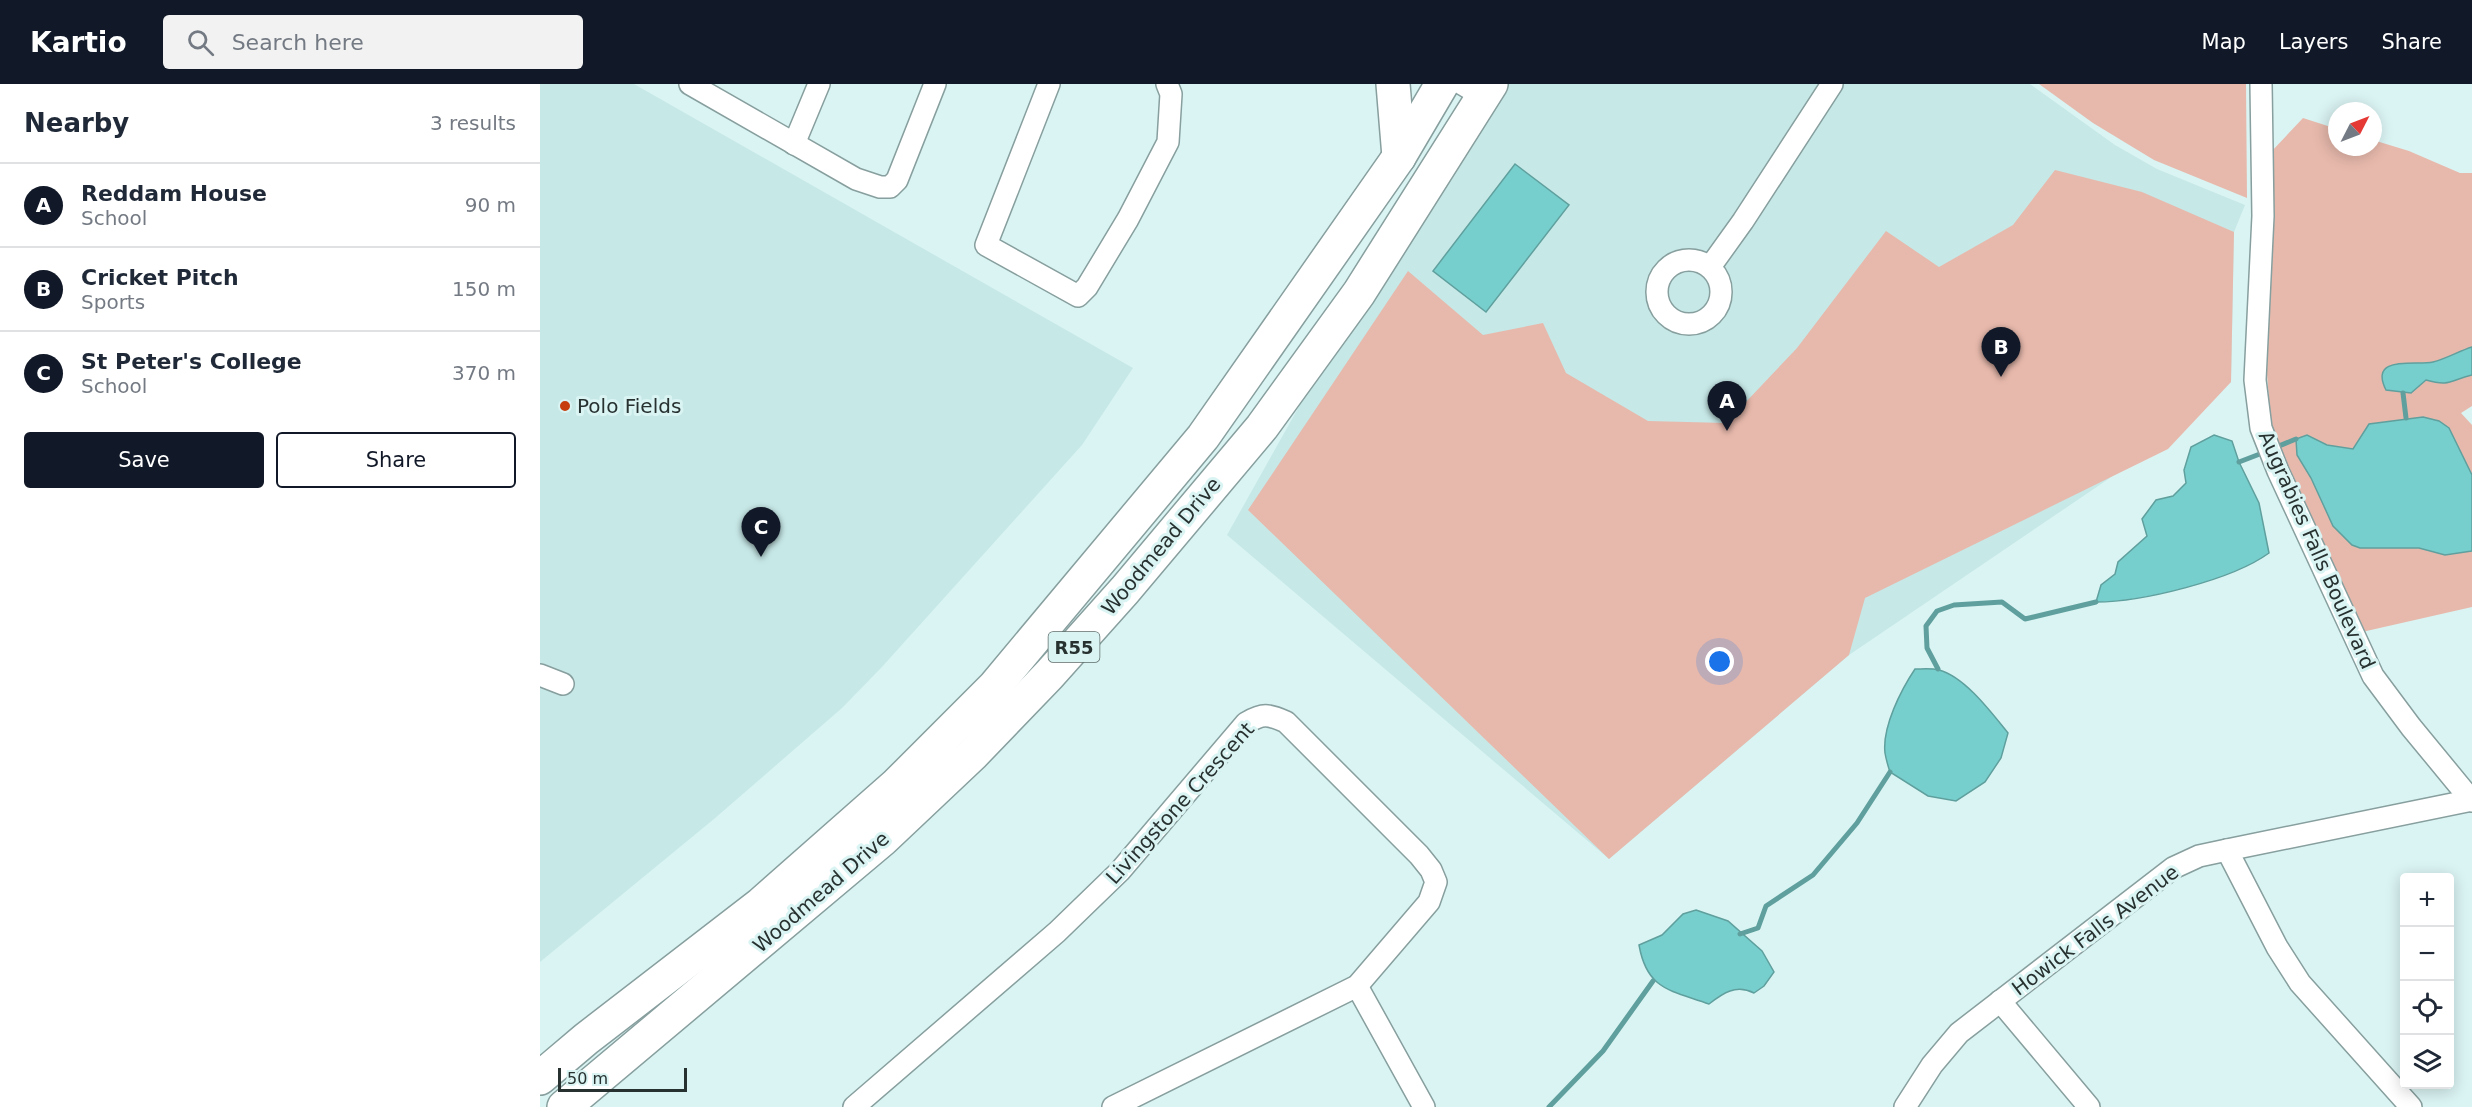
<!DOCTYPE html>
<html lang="en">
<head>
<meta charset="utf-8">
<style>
  body { margin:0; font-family:"DejaVu Sans",sans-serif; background:#f2f2f3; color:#1f2937 }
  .controls { position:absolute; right:18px; bottom:18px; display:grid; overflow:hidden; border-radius:6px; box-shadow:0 3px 15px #0003 }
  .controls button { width:54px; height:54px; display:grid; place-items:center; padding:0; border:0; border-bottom:2px solid #e0e1e3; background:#fff; color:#1f2937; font:30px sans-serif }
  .compass { position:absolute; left:1788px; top:18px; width:54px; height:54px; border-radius:50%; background:#fff; box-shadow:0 3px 15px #0003; rotate:48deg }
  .scale { position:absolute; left:18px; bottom:15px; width:129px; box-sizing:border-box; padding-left:6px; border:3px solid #273130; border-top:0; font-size:16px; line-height:21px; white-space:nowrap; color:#273130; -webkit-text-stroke:4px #daf4f3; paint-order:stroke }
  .you { position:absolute; left:1180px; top:578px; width:21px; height:21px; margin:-15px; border:4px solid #fff; border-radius:50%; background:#1a73e8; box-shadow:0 0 0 9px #1a73e833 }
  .badge { display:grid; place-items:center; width:39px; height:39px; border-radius:50%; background:#111827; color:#fff; font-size:20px; font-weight:700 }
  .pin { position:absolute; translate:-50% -50px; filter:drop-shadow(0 2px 3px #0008) }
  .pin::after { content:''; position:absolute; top:32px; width:21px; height:18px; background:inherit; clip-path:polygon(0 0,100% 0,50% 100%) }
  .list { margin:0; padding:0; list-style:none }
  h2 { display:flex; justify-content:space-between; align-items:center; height:78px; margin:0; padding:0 24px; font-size:26px }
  h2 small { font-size:20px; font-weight:400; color:#747a83 }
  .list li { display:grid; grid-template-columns:39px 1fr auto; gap:18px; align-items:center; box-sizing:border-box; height:84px; padding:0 24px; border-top:2px solid #e0e1e3 }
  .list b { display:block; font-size:22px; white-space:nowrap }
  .list p { margin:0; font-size:20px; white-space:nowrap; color:#747a83 }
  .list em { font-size:20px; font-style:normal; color:#747a83 }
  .actions { display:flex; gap:12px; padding:18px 24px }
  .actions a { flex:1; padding:14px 0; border:2px solid #111827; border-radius:6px; text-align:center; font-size:21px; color:#111827 }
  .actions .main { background:#111827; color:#fff }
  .icon { flex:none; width:33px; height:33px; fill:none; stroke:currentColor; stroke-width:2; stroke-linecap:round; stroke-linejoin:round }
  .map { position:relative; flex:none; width:1932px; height:1023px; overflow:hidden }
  header { display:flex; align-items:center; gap:36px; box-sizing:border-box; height:84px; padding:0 30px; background:#111827; color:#fff }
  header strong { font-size:28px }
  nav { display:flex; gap:33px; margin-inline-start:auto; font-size:21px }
  .search { width:420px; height:54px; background:#f2f2f3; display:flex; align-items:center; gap:15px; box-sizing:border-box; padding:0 21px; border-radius:6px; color:#747a83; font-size:22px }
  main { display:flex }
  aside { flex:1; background:#fff }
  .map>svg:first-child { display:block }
  .built { fill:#c6e8e7 }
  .green { fill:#e7b9ac }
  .water { fill:#77cfcd; stroke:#5fa09e; stroke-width:1.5 }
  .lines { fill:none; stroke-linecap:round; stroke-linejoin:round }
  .stream { stroke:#5fa09e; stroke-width:5 }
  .street-casing { stroke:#879f9e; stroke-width:24 }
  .primary-casing { stroke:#879f9e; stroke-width:36 }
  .street { stroke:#fff; stroke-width:21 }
  .primary { stroke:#fff; stroke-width:33 }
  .poi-dot { fill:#c63e0d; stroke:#daf4f3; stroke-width:2 }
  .labels { text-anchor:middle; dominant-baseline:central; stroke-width:6; stroke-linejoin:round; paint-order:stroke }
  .shield { fill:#daf4f3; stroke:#5d6c6a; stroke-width:1.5 }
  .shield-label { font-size:18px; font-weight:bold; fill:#273130 }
  .poi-label { font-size:20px; fill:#273130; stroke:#daf4f3; text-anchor:start }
  .street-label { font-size:20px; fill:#273130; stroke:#daf4f3 }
</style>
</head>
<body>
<header>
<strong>Kartio</strong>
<div class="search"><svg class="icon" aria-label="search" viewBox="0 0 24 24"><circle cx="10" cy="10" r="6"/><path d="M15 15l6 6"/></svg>Search here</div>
<nav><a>Map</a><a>Layers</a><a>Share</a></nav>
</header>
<main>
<aside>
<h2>Nearby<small>3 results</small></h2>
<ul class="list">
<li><span class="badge">A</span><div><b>Reddam House</b><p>School</p></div><em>90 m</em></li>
<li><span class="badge">B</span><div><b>Cricket Pitch</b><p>Sports</p></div><em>150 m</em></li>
<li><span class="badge">C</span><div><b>St Peter's College</b><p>School</p></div><em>370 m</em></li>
</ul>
<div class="actions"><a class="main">Save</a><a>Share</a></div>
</aside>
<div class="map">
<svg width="1932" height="1023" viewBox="0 0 1932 1023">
  <rect width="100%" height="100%" fill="#daf4f3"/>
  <g class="built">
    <polygon points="0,0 94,0 593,284 542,361 341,584 302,624 174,735 0,878"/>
    <polygon points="940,0 1490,0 1575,61 1617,85 1705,121 1694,148 1691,298 1567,396 1309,571 1069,775 687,451"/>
  </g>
  <g class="green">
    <polygon points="1499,0 1706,0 1707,114 1614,76 1553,39"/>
    <polygon points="1763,34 1797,45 1797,63 1833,63 1833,56 1869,67 1920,89 1932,89 1932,322 1921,329 1932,341 1932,523 1822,548 1732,355 1727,290 1731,68"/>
    <polygon points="1515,86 1602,108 1694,148 1691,298 1628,365 1325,514 1309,571 1069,775 708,426 868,187 943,251 1003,239 1026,289 1108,337 1186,339 1257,264 1346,147 1399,183 1473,141"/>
  </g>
  <g class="water">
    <polygon points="975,80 1029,121 946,228 893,187"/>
    <path d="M1932,263V291C1910,296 1911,303 1886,296L1871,309L1846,306C1828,270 1877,282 1893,278C1906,275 1919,267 1932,263Z"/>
    <polygon points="1883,333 1899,337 1909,344 1932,391 1932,467 1905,471 1879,464 1820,464 1812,461 1793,442 1771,394 1757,371 1756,355 1767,351 1787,361 1813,365 1829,340"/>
    <path d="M1674,351L1692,357L1699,378L1719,419L1729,469C1692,496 1602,518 1556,518L1561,501L1575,490L1578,478L1607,452L1602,435L1616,416L1633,412L1646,399L1644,386L1651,363Z"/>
    <path d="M1375,585C1382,585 1392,584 1399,586C1425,593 1451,628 1468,649L1461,674L1445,698L1416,717L1388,712L1350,688C1348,682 1346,675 1345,669C1342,643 1361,606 1375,585Z"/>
    <path d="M1156,826L1188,837L1222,867L1234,888L1224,902L1214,909C1196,900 1183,909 1169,920C1130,906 1107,906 1099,861L1122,851L1143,830Z"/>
  </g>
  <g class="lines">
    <g class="stream">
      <polyline points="1863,309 1866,334"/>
      <polyline points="1734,364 1756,355"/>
      <polyline points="1699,378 1725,368"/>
      <polyline points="1398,585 1387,564 1386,542 1397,527 1414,521 1462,518 1485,535 1556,518"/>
      <polyline points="1200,850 1218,844 1226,822 1273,791 1317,739 1350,688"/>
      <polyline points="1009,1023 1063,967 1113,897"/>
    </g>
    <defs>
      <g id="street">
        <polyline points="150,0 316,95 340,103 350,103 357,96 395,0"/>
        <polyline points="509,0 446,161 538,212 547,203 588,135 628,58 631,10 627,0"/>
        <polyline points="922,0 944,13"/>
        <polyline points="1721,0 1723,132 1715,296 1721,344 1738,387 1833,592 1871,643 1932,717"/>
        <polyline points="254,60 279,0"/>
        <circle cx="1149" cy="208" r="32"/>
        <polyline points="1170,183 1203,137 1292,0"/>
        <polyline points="0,591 23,600"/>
        <polyline points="1687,766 1737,863 1760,899 1871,1023"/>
        <polyline points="817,902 884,1023"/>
        <polyline points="1460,917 1549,1023"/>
        <path d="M314,1023L517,848L580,787L706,639C723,629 728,630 746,638L879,771L891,786L896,798L889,818L817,902L573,1023"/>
        <polyline points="1365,1023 1392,981 1419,949 1633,784 1659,772 1687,766 1932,716"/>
      </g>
      <g id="primary">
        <polyline points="853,0 859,73"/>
        <polyline points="0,994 46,955 221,820 356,701 454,603 663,353 859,73 902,0"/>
        <polyline points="24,1023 343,755 432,671 509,591 585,506 722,343 819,209 951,0"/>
      </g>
    </defs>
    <use href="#street" class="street-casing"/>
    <use href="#primary" class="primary-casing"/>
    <use href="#street" class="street"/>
    <use href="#primary" class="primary"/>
  </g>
  <circle class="poi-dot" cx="25" cy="322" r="6"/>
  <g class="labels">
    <rect class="shield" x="508.5" y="548" width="51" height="30" rx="4.5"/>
    <g class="shield-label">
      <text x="534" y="563">R55</text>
    </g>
    <g class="poi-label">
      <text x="37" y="322">Polo Fields</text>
    </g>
    <g class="street-label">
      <text transform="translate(621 462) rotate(-50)">Woodmead Drive</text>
      <text transform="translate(1777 466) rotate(66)">Augrabies Falls Boulevard</text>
      <text transform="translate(640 719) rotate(-48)">Livingstone Crescent</text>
      <text transform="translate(281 808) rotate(-41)">Woodmead Drive</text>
      <text transform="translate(1555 846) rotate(-37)">Howick Falls Avenue</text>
    </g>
  </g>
</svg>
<div class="controls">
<button>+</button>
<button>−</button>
<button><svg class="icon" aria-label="locate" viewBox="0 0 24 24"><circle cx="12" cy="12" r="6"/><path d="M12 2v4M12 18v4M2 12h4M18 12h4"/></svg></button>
<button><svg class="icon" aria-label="layers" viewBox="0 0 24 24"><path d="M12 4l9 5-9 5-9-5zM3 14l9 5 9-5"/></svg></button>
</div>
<svg class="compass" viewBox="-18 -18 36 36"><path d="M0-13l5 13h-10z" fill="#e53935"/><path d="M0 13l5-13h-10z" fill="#747a83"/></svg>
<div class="scale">50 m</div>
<div class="you"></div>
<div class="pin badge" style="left:1187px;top:347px">A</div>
<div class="pin badge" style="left:1461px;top:293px">B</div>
<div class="pin badge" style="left:221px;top:473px">C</div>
</div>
</main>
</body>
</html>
